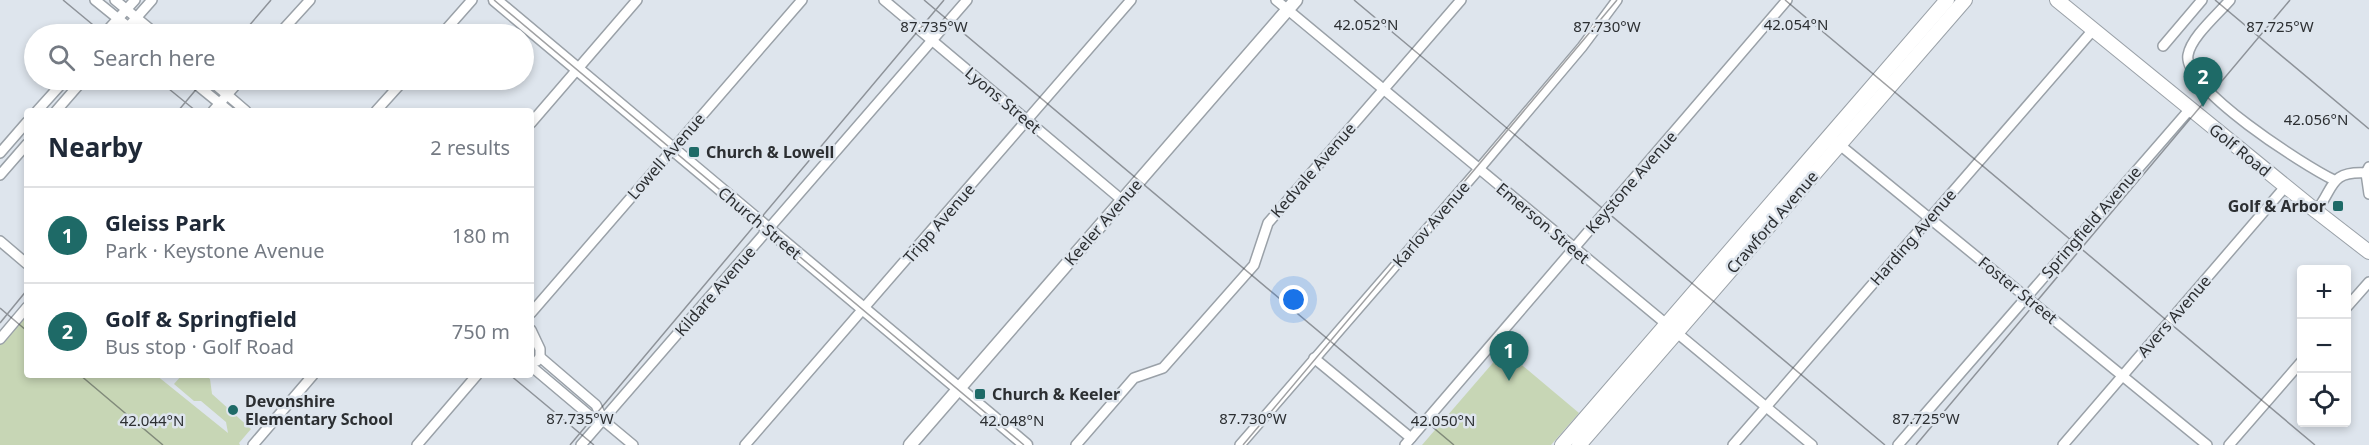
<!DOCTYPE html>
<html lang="en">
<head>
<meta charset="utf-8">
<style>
  body { margin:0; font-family:"Noto Sans",sans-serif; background:#f2f2f3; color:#1f2937 }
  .controls { position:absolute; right:18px; bottom:18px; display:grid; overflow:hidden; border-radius:6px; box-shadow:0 3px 9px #0003 }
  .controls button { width:54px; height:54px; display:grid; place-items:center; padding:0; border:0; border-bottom:2px solid #e0e1e3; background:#fff; color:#1f2937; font:30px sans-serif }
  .you { position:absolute; left:1294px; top:300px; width:21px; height:21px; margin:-15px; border:4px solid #fff; border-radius:50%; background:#1a73e8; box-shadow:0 0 0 9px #1a73e833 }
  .badge { display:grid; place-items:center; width:39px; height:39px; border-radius:50%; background:#1e6a67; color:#fff; font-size:20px; font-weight:700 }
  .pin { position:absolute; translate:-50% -50px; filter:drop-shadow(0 2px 3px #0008) }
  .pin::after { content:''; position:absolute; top:32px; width:21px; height:18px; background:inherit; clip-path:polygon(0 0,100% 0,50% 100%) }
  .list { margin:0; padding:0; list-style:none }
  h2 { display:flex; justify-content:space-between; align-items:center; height:78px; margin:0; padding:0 24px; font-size:26px }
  h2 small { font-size:20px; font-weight:400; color:#747a83 }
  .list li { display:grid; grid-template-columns:39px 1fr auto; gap:18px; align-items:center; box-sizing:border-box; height:96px; padding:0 24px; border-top:2px solid #e0e1e3 }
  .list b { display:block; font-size:22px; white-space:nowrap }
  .list p { margin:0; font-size:20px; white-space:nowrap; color:#747a83 }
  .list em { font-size:20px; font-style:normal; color:#747a83 }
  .icon { flex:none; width:33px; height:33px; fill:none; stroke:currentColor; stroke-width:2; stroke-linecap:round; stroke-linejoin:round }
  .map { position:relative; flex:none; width:2369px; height:445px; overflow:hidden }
  .search { position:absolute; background:#fff; box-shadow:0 3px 9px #0003; left:24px; top:24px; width:510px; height:66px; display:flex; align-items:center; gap:15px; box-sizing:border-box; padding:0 21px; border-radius:33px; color:#747a83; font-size:22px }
  .panel { position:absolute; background:#fff; box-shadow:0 3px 9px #0003; left:24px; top:108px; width:510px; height:270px; border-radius:6px }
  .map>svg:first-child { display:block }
  .park { fill:#c7d6b5 }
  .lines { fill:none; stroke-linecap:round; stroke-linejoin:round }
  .minor-casing { stroke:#9aa1a8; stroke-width:12 }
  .tertiary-casing { stroke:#9aa1a8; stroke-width:15 }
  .secondary-casing { stroke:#9aa1a8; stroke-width:16 }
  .minor { stroke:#fff; stroke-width:9 }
  .tertiary { stroke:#fff; stroke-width:12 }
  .secondary { stroke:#fff; stroke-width:14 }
  .ticks { fill:none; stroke:#2c2f32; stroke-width:1.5; stroke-opacity:0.45 }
  .poi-dot { fill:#1e6a67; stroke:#dee5ed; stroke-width:2 }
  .labels { text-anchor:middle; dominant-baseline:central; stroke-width:5; stroke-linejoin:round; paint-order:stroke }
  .street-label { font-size:16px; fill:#2c2f32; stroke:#dee5ed }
  .poi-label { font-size:16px; font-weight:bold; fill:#2c2f32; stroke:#dee5ed; text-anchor:start }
  .ticks-label { font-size:15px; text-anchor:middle; fill:#2c2f32; stroke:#dee5ed; stroke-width:5; stroke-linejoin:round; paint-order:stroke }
</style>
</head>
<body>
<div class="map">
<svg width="2369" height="445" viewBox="0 0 2369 445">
  <rect width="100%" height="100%" fill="#dee5ed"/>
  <g class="park">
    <polygon points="27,312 27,375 156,375 228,433 226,422 201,401 194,401 174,384 182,375 205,375 210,379 212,394 251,429 239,443 240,445 0,445 0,344"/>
    <polygon points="1504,350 1579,413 1551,445 1422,445"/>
  </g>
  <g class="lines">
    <defs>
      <g id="minor">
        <polyline points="95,0 137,34"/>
        <polyline points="115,0 156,34"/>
        <polyline points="884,0 1122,200"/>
        <polyline points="1276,0 1812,445"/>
        <path d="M2230,0C2218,14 2191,37 2188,55C2182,88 2305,166 2334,180"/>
        <polyline points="104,34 135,0"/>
        <polyline points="122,34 152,0"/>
        <polyline points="279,34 310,0"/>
        <polyline points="442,34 472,0"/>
        <polyline points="2163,46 2202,0"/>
        <polyline points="191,80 229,111"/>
        <polyline points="210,80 246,111"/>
        <polyline points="37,111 65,80"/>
        <polyline points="56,111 83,80"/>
        <polyline points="213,111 240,80"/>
        <polyline points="376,111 404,80"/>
        <polyline points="531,123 637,0"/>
        <polyline points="1835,141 2207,445"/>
        <polyline points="0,153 27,122"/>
        <polyline points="2366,173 2369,194"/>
        <polyline points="0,175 27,144"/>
        <path d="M2316,211C2335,188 2328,171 2366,173L2369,167"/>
        <polyline points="0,241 27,264"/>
        <polyline points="2346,308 2369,282"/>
        <polyline points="531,313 802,0"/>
        <polyline points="531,330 540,349 540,357 537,361"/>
        <polyline points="0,339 27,307"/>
        <polyline points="540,357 596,405 603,420"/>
        <polyline points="1314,358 1411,438"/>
        <polyline points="532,367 589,415 603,420 633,445"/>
        <polyline points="253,445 313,375"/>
        <polyline points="417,445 477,375"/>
        <polyline points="581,445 967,0"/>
        <polyline points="745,445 1131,0"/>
        <polyline points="1076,445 1134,378 1163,368 1254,265 1268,223 1461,0"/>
        <polyline points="1240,445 1479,169 1582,47 1617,0"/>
        <polyline points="1405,445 1787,0"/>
        <polyline points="1733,445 2093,30"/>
        <polyline points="1898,445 2190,109"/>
        <polyline points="2063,445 2285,187"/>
        <polyline points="2229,445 2302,361"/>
      </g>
      <g id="tertiary">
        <polyline points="495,0 1026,445"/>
        <polyline points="910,445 1296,0"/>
      </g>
      <g id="secondary">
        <polyline points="2057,0 2316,211 2369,252"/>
        <polyline points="1562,445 1947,0"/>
        <polyline points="1579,445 1965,0"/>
      </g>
    </defs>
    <use href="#minor" class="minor-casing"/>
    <use href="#tertiary" class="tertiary-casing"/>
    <use href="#secondary" class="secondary-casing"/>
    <use href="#minor" class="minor"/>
    <use href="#tertiary" class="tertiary"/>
    <use href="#secondary" class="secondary"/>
  </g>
  <path class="ticks" d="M63,0L104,34M494,0L1024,445M924,0L1454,445M1354,0L1885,445M1785,0L2315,445M2215,0L2369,129M242,34L271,0M158,80L196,111M178,111L204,80M0,308L27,331M0,323L27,290M80,375L163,445M510,375L594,445M570,445L944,0M1243,445L1617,0M1916,445L2290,0"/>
  <g class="poi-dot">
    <rect x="688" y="146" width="12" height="12" rx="3"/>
    <rect x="2332" y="200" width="12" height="12" rx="3"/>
    <rect x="974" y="388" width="12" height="12" rx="3"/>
    <circle cx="233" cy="410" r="6"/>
  </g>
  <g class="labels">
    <g class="street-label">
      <text transform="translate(1003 100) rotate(40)">Lyons Street</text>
      <text transform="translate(2240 150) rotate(39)">Golf Road</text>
      <text transform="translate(666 156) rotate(-49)">Lowell Avenue</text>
      <text transform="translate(1313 170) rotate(-49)">Kedvale Avenue</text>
      <text transform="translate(1631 182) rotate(-49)">Keystone Avenue</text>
      <text transform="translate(1103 222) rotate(-49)">Keeler Avenue</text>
      <text transform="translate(1772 222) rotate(-49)">Crawford Avenue</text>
      <text transform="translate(2091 222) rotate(-49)">Springfield Avenue</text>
      <text transform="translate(760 223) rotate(40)">Church Street</text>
      <text transform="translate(939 223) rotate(-49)">Tripp Avenue</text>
      <text transform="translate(1543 223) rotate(40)">Emerson Street</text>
      <text transform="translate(1431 224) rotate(-49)">Karlov Avenue</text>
      <text transform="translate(1913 237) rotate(-49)">Harding Avenue</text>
      <text transform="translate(2018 290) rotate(39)">Foster Street</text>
      <text transform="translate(715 291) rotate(-49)">Kildare Avenue</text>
      <text transform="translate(2174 316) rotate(-49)">Avers Avenue</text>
    </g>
    <g class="poi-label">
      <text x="706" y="152">Church &amp; Lowell</text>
      <text x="2326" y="206" text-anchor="end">Golf &amp; Arbor</text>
      <text x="992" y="394">Church &amp; Keeler</text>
      <text x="245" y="401">Devonshire<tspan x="245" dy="18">Elementary School</tspan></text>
    </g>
  </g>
  <g class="ticks-label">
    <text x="1366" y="30">42.052°N</text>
    <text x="1796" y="30">42.054°N</text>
    <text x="2280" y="32">87.725°W</text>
    <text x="934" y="32">87.735°W</text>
    <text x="1607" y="32">87.730°W</text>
    <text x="2316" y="125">42.056°N</text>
    <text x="580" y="424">87.735°W</text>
    <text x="1253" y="424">87.730°W</text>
    <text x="1926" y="424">87.725°W</text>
    <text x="152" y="426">42.044°N</text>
    <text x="1012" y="426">42.048°N</text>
    <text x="1443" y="426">42.050°N</text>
  </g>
</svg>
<div class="controls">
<button>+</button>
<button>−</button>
<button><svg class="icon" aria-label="locate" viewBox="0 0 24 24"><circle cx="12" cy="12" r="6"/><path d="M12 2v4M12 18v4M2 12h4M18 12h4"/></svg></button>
</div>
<div class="you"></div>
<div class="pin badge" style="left:1509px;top:381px">1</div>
<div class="pin badge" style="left:2203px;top:107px">2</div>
<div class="search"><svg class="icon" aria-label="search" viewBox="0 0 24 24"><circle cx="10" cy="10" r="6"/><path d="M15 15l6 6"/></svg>Search here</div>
<section class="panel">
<h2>Nearby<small>2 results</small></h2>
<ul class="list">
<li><span class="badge">1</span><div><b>Gleiss Park</b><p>Park · Keystone Avenue</p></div><em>180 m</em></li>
<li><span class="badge">2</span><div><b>Golf &amp; Springfield</b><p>Bus stop · Golf Road</p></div><em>750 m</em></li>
</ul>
</section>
</div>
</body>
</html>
